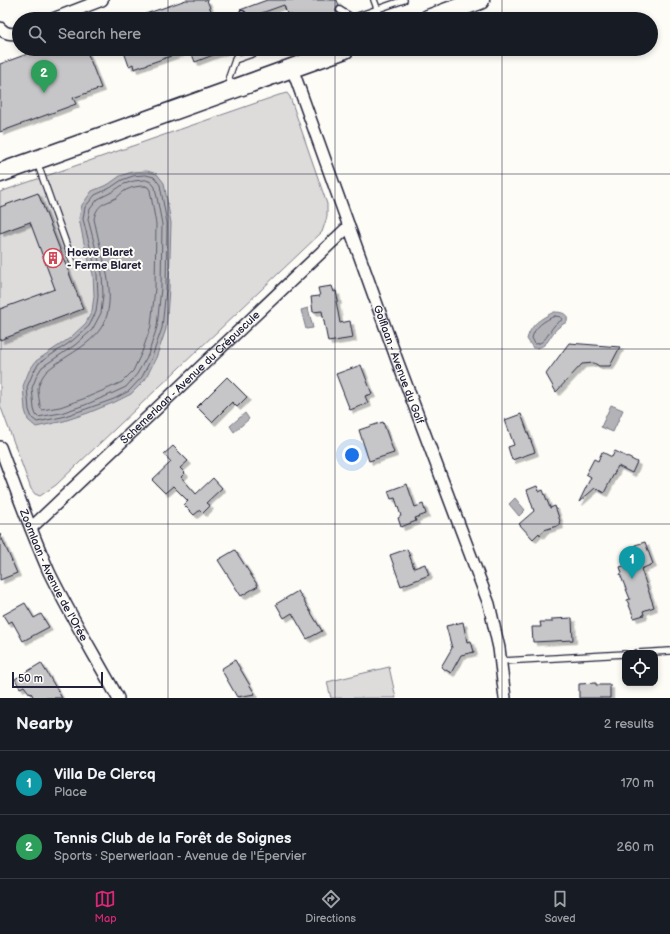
<!DOCTYPE html>
<html lang="en">
<head>
<meta charset="utf-8">
<style>
  body { margin:0; font-family:"Balsamiq Sans",sans-serif; background:#242831; color:#f1f3f6 }
  .controls { position:absolute; right:12px; bottom:12px; display:grid; overflow:hidden; border-radius:8px; box-shadow:0 2px 6px #0003 }
  .controls button { width:36px; height:36px; display:grid; place-items:center; padding:0; border:0; border-bottom:1px solid #363941; background:#171b24; color:#f1f3f6; font:20px sans-serif }
  .scale { position:absolute; left:12px; bottom:10px; width:91px; box-sizing:border-box; padding-left:4px; border:2px solid #22223b; border-top:0; font-size:11px; line-height:14px; white-space:nowrap; color:#22223b; -webkit-text-stroke:3px #fdfcf7; paint-order:stroke }
  .you { position:absolute; left:352px; top:455px; width:14px; height:14px; margin:-10px; border:3px solid #fff; border-radius:50%; background:#1a73e8; box-shadow:0 0 0 6px #1a73e833 }
  .badge { display:grid; place-items:center; width:26px; height:26px; border-radius:50%; background:#db2777; color:#fff; font-size:13px; font-weight:700 }
  .pin { position:absolute; translate:-50% -33px; filter:drop-shadow(0 1px 2px #0008) }
  .pin::after { content:''; position:absolute; top:21px; width:14px; height:12px; background:inherit; clip-path:polygon(0 0,100% 0,50% 100%) }
  .list { margin:0; padding:0; list-style:none }
  h2 { display:flex; justify-content:space-between; align-items:center; height:52px; margin:0; padding:0 16px; font-size:17px }
  h2 small { font-size:13px; font-weight:400; color:#9ea1a6 }
  .list li { display:grid; grid-template-columns:26px 1fr auto; gap:12px; align-items:center; box-sizing:border-box; height:64px; padding:0 16px; border-top:1px solid #363941 }
  .list b { display:block; font-size:15px; white-space:nowrap }
  .list p { margin:0; font-size:13px; white-space:nowrap; color:#9ea1a6 }
  .list em { font-size:13px; font-style:normal; color:#9ea1a6 }
  .icon { flex:none; width:22px; height:22px; fill:none; stroke:currentColor; stroke-width:2; stroke-linecap:round; stroke-linejoin:round }
  .map { position:relative; flex:none; width:670px; height:698px; overflow:hidden }
  .search { position:absolute; background:#171b24; box-shadow:0 2px 6px #0003; left:12px; right:12px; top:12px; height:44px; display:flex; align-items:center; gap:10px; box-sizing:border-box; padding:0 14px; border-radius:22px; color:#9ea1a6; font-size:15px }
  .sheet { height:180px; background:#171b24 }
  nav { display:flex; justify-content:space-around; align-items:center; box-sizing:border-box; height:56px; border-top:1px solid #363941; background:#171b24; font-size:11px; color:#9ea1a6 }
  nav a { display:grid; justify-items:center; gap:2px }
  nav .on { color:#db2777 }
  .map>svg:first-child { display:block }
  .green { fill:#dddcdb; stroke:#807f8b }
  .water { fill:#b2b2b7; stroke:#787885 }
  .lines { fill:none; stroke-linecap:round; stroke-linejoin:round }
  .shore { stroke:#5c5c6d; stroke-width:1 }
  .building { fill:#c6c6c8; stroke:#22223b; filter:url(#shadow) }
  .lane-casing { stroke:#22223b; stroke-width:8 }
  .street-casing { stroke:#22223b; stroke-width:14 }
  .primary-casing { stroke:#22223b; stroke-width:21 }
  .lane { stroke:#fdfcf7; stroke-width:5.5 }
  .street { stroke:#fdfcf7; stroke-width:11 }
  .primary { stroke:#fdfcf7; stroke-width:18 }
  .grid { fill:none; stroke:#22223b; stroke-width:1; stroke-opacity:0.55 }
  .labels { text-anchor:middle; dominant-baseline:central; stroke-width:4; stroke-linejoin:round; paint-order:stroke }
  .poi-label { font-size:11px; font-weight:bold; fill:#22223b; stroke:#fdfcf7; text-anchor:start }
  .street-label { font-size:11px; fill:#22223b; stroke:#fdfcf7 }
</style>
</head>
<body>
<div class="map">
<svg width="670" height="698" viewBox="0 0 670 698">
  <defs>
    <filter id="shadow"><feDropShadow dx="3.5" dy="3.5" stdDeviation="0" flood-color="#0004"/></filter>
  </defs>
  <rect width="100%" height="100%" fill="#fdfcf7"/>
  <filter id="ink" filterUnits="userSpaceOnUse"><feTurbulence type="fractalNoise" baseFrequency=".025" numOctaves="2"/><feDisplacementMap in="SourceGraphic" scale="8" xChannelSelector="R" yChannelSelector="G"/><feConvolveMatrix kernelMatrix="1 2 1 2 8 2 1 2 1" color-interpolation-filters="sRGB"/></filter>
  <g filter="url(#ink)">
    <g class="green">
      <polygon points="287,93 290,97 327,204 327,217 322,232 56,485 40,496 35,494 31,489 0,405 0,192 279,95"/>
      <polygon points="389,667 396,698 331,698 327,682"/>
    </g>
    <g class="water">
      <polygon points="147,171 157,174 164,183 171,223 169,289 166,329 156,358 145,380 131,394 115,402 88,413 64,421 36,427 28,420 25,410 23,386 29,371 36,361 70,338 86,323 92,311 94,296 93,274 85,248 79,218 82,205 92,191 109,184 120,176 132,172"/>
      <polygon points="308,308 313,328 306,329 301,310"/>
      <path d="M554,312C561,312 569,313 567,322C565,323 561,325 559,327C548,335 550,348 533,348L527,339C531,324 540,319 554,312Z"/>
      <polygon points="611,405 623,410 613,432 601,427"/>
      <polygon points="245,413 249,419 234,432 230,426"/>
      <polygon points="515,498 525,510 519,516 509,504"/>
    </g>
    <g class="lines">
      <g class="shore">
        <polygon points="146,175 154,177 160,185 167,223 166,289 162,328 152,357 142,377 129,391 114,399 86,409 62,417 37,422 32,418 29,410 27,387 33,373 39,363 72,341 89,326 96,312 98,296 97,274 83,219 85,207 95,195 110,188 122,180 133,176"/>
        <polygon points="146,180 151,182 155,187 162,224 161,288 157,327 148,355 137,374 126,387 111,394 85,405 61,413 38,417 36,415 34,409 32,388 37,375 42,367 75,345 92,330 101,313 103,295 102,273 88,219 90,209 98,199 112,192 124,184 134,181"/>
        <path d="M145,186L148,187L150,190L156,224L155,288L151,326L142,352L133,371L122,382L109,388L83,399L60,407L42,410L40,407C40,402 38,395 38,389C39,383 43,374 48,370C68,353 99,343 107,315C113,291 106,269 100,246C98,237 96,228 94,219C97,204 104,204 116,198C119,196 122,192 126,190C132,187 138,186 145,186Z"/>
        <path d="M555,316L561,317L562,320C559,322 556,323 554,326C548,333 545,344 535,344L532,338C534,327 545,320 555,316Z"/>
      </g>
    </g>
    <g class="building">
      <polygon points="186,0 207,0 214,19 134,19 134,18"/>
      <polygon points="267,0 337,0 339,6 337,7 336,10 336,12 340,15 330,19 293,19 292,15 287,14 284,5 245,19 246,12 244,11 240,10"/>
      <polygon points="41,49 86,49 101,88 73,98 76,104 0,132 0,64"/>
      <polygon points="123,49 187,49 188,50 134,69 133,64 129,66"/>
      <polygon points="190,49 226,49 226,50 195,62"/>
      <polygon points="38,193 83,309 0,340 0,309 55,289 30,222 0,233 0,207"/>
      <polygon points="332,286 334,292 336,291 338,301 336,301 340,323 350,321 353,338 328,342 322,311 313,312 311,297 320,296 318,288"/>
      <polygon points="569,343 620,347 610,366 599,366 594,363 582,364 556,392 546,374"/>
      <polygon points="361,365 372,394 365,396 368,403 350,410 336,374"/>
      <polygon points="227,377 247,397 237,407 232,402 212,422 197,407"/>
      <polygon points="521,414 535,452 512,460 508,447 514,445 505,420"/>
      <polygon points="383,422 394,453 369,461 359,430"/>
      <polygon points="173,446 188,461 180,468 185,473 181,477 196,494 213,478 222,488 206,503 210,506 203,513 200,510 194,515 184,505 188,501 173,486 165,493 152,480 171,462 164,454"/>
      <polygon points="615,451 637,462 632,473 618,466 604,493 595,488 579,502 591,477 586,474 594,459 598,461 602,452 612,457"/>
      <polygon points="407,484 415,507 423,504 426,514 415,518 416,521 401,527 398,518 401,516 395,498 391,499 388,491"/>
      <polygon points="537,486 539,492 543,490 550,508 555,506 560,521 559,522 560,525 544,530 540,535 539,533 533,539 519,524 534,511 527,490"/>
      <polygon points="0,534 17,573 0,580"/>
      <polygon points="645,542 653,564 641,569 654,607 643,611 644,615 634,618 627,600 630,599 620,574 622,573 620,567 629,564 628,561 639,557 635,545"/>
      <polygon points="407,549 414,568 425,564 429,575 401,586 390,555"/>
      <polygon points="235,550 258,586 241,596 218,560"/>
      <polygon points="298,591 322,631 307,639 292,613 284,618 276,604"/>
      <polygon points="25,603 34,618 41,614 49,627 23,641 12,621 8,623 3,615"/>
      <polygon points="572,618 573,640 533,642 532,627 541,627 540,622 552,622 552,619"/>
      <polygon points="463,622 467,642 471,641 474,652 461,655 451,673 441,667 452,648 446,626"/>
      <polygon points="235,660 255,694 237,697 221,669"/>
      <polygon points="41,663 49,676 62,698 34,698 31,693 30,694 24,686 20,688 15,679"/>
      <polygon points="596,683 596,685 610,685 610,698 579,698 579,684"/>
    </g>
    <g class="lines">
      <defs>
        <g id="lane">
          <polyline points="374,0 381,19"/>
          <polyline points="340,10 353,18"/>
          <polyline points="241,19 242,14"/>
          <polyline points="285,19 289,18"/>
          <polyline points="349,19 404,0"/>
          <polyline points="235,60 239,49"/>
          <polyline points="231,87 229,77 235,60 266,49"/>
          <polyline points="37,162 73,263"/>
          <polyline points="637,653 670,651"/>
          <polyline points="501,661 625,654"/>
        </g>
        <g id="street">
          <polyline points="53,19 102,0"/>
          <path d="M0,28C5,34 12,35 19,32"/>
          <path id="s1" d="M292,68L397,360L489,604L499,648L505,698"/>
          <path id="s2" d="M0,447C15,488 31,531 49,572C70,615 95,656 118,698"/>
          <path id="s3" d="M31,528L349,226"/>
        </g>
        <g id="primary">
          <polyline points="428,19 480,0"/>
          <polyline points="0,173 345,49"/>
        </g>
      </defs>
      <use href="#lane" class="lane-casing"/>
      <use href="#street" class="street-casing"/>
      <use href="#primary" class="primary-casing"/>
      <use href="#lane" class="lane"/>
      <use href="#street" class="street"/>
      <use href="#primary" class="primary"/>
    </g>
  </g>
  <path class="grid" d="M168,0V19M335,0V19M502,0V19M168,49V698M335,49V698M502,49V698M0,174H670M0,349H670M0,524H670"/>
  <defs>
    <symbol id="building-ring" viewBox="-11 -11 22 22"><circle r="9.5" fill="#fdfcf7" stroke="#d1495b" stroke-width="1.5"/><path d="M-4-6H4V6H1V3H-1V6H-4ZM-2.5-4.3h1.7v1.8h-1.7ZM.8-4.3h1.7v1.8H.8ZM-2.5-1h1.7V.8h-1.7ZM.8-1h1.7V.8H.8Z" fill="#d1495b"/></symbol>
  </defs>
  <g fill-rule="evenodd">
    <use href="#building-ring" x="42" y="247" width="22" height="22"/>
  </g>
  <g class="labels">
    <g class="poi-label">
      <text x="67" y="252">Hoeve Blaret<tspan x="67" dy="13">- Ferme Blaret</tspan></text>
    </g>
    <g class="street-label">
      <text stroke="none"><textPath href="#s1" startOffset="315">Golflaan - Avenue du Golf</textPath></text>
      <text stroke="none"><textPath href="#s3" startOffset="219">Schemerlaan - Avenue du Crépuscule</textPath></text>
      <text stroke="none"><textPath href="#s2" startOffset="139">Zoomlaan - Avenue de l'Orée</textPath></text>
    </g>
  </g>
</svg>
<div class="controls">
<button><svg class="icon" aria-label="locate" viewBox="0 0 24 24"><circle cx="12" cy="12" r="6"/><path d="M12 2v4M12 18v4M2 12h4M18 12h4"/></svg></button>
</div>
<div class="scale">50 m</div>
<div class="you"></div>
<div class="pin badge" style="left:632px;top:579px;background:#0f9aa8">1</div>
<div class="pin badge" style="left:44px;top:93px;background:#2e9e5b">2</div>
<div class="search"><svg class="icon" aria-label="search" viewBox="0 0 24 24"><circle cx="10" cy="10" r="6"/><path d="M15 15l6 6"/></svg>Search here</div>
</div>
<section class="sheet">
<h2>Nearby<small>2 results</small></h2>
<ul class="list">
<li><span class="badge" style="background:#0f9aa8">1</span><div><b>Villa De Clercq</b><p>Place</p></div><em>170 m</em></li>
<li><span class="badge" style="background:#2e9e5b">2</span><div><b>Tennis Club de la Forêt de Soignes</b><p>Sports · Sperwerlaan - Avenue de l'Épervier</p></div><em>260 m</em></li>
</ul>
</section>
<nav>
<a class="on"><svg class="icon" aria-label="map" viewBox="0 0 24 24"><path d="M3 6l6-2 6 2 6-2v14l-6 2-6-2-6 2zM9 4v14M15 6v14"/></svg>Map</a>
<a><svg class="icon" aria-label="directions" viewBox="0 0 24 24"><path d="M12 3l9 9-9 9-9-9zM9 14v-3h6M13 9l2 2-2 2"/></svg>Directions</a>
<a><svg class="icon" aria-label="saved" viewBox="0 0 24 24"><path d="M7 4h10v16l-5-4-5 4z"/></svg>Saved</a>
</nav>
</body>
</html>
